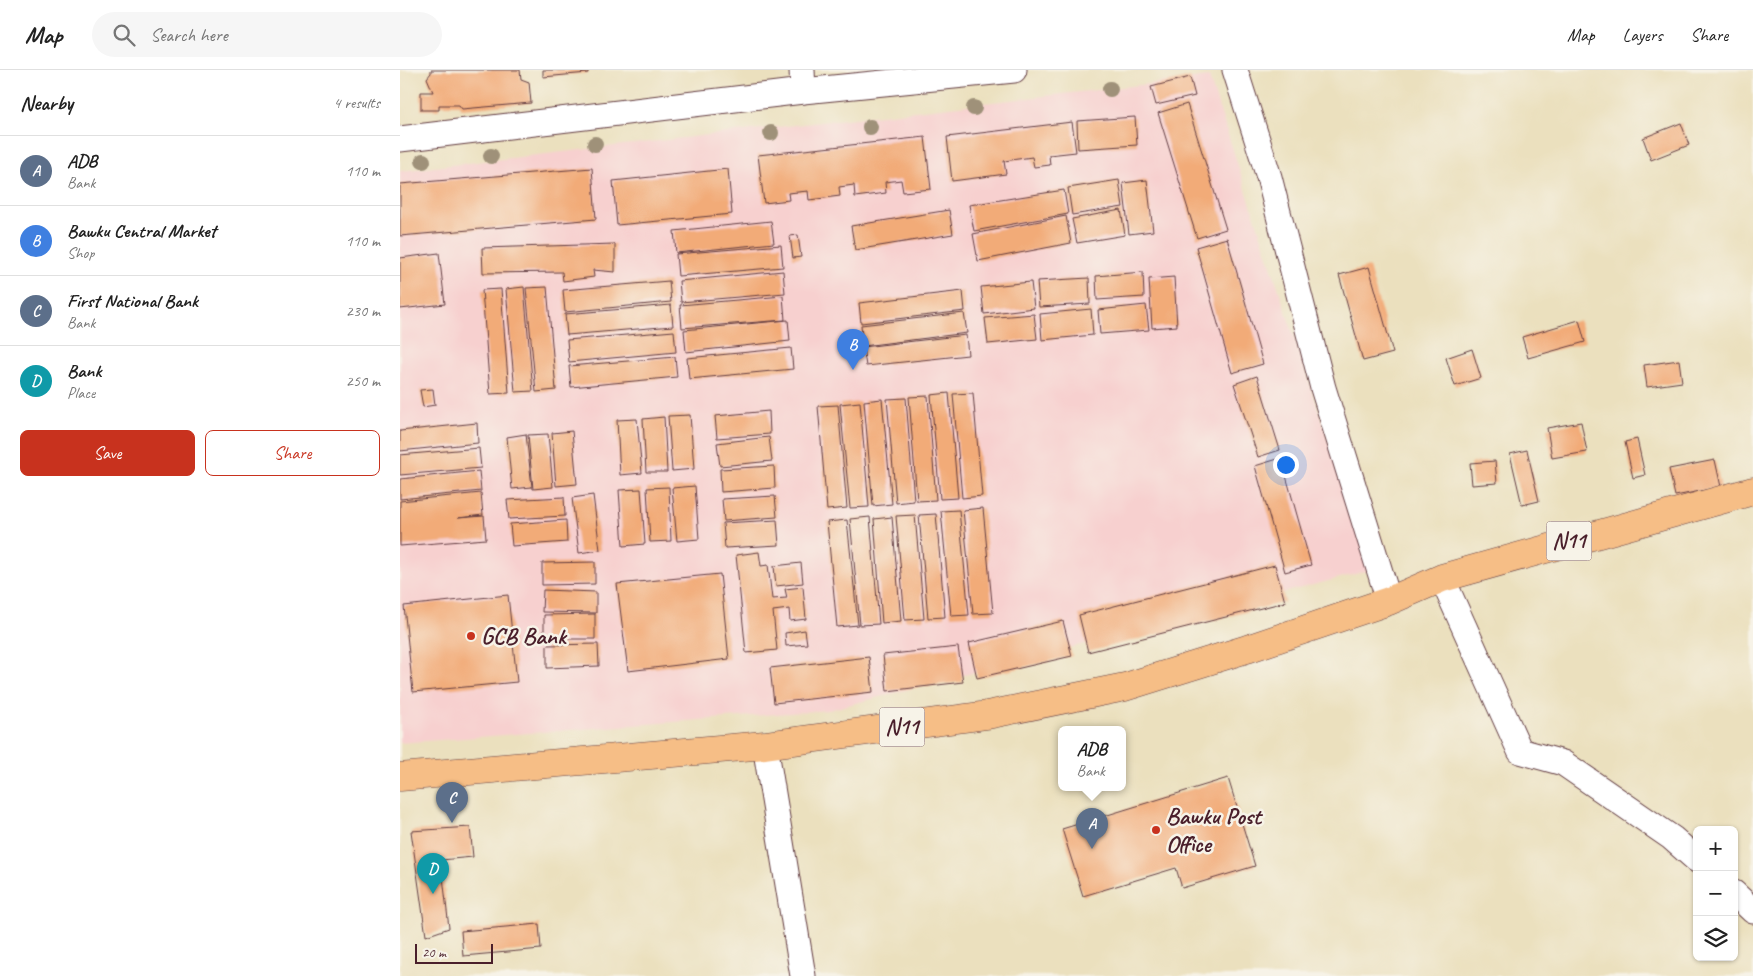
<!DOCTYPE html>
<html lang="en">
<head>
<meta charset="utf-8">
<style>
  body { margin:0; font-family:Caveat,sans-serif; background:#f6f6f6; color:#222 }
  .controls { position:absolute; right:15px; bottom:15px; display:grid; overflow:hidden; border-radius:8px; box-shadow:0 1px 4px #0004 }
  .controls button { width:45px; height:45px; display:grid; place-items:center; padding:0; border:0; border-bottom:1px solid #e0e0e0; background:#fff; color:#222; font:25px sans-serif }
  .scale { position:absolute; left:15px; bottom:12px; width:78px; box-sizing:border-box; padding-left:5px; border:2px solid #4a1f2b; border-top:0; font-size:14px; line-height:18px; white-space:nowrap; color:#4a1f2b; -webkit-text-stroke:4px #f7f3e8; paint-order:stroke }
  .you { position:absolute; left:885px; top:394px; width:18px; height:18px; margin:-12px; border:4px solid #fff; border-radius:50%; background:#1a73e8; box-shadow:0 0 0 8px #1a73e833 }
  .badge { display:grid; place-items:center; width:32px; height:32px; border-radius:50%; background:#c8321e; color:#fff; font-size:16px; font-weight:700 }
  .pin { position:absolute; translate:-50% -41px; filter:drop-shadow(0 1px 2px #0008) }
  .pin::after { content:''; position:absolute; top:26px; width:18px; height:15px; background:inherit; clip-path:polygon(0 0,100% 0,50% 100%) }
  .popup { position:absolute; left:658px; top:656px; width:68px; height:65px; box-sizing:border-box; display:grid; place-content:center; border-radius:8px; background:#fff; filter:drop-shadow(0 1px 4px #0005); font-size:16px; white-space:nowrap; color:#767676 }
  .popup b { font-size:19px; color:#222 }
  .popup::after { content:''; position:absolute; left:50%; top:100%; margin-left:-10px; border:10px solid transparent; border-top-color:#fff }
  .list { margin:0; padding:0; list-style:none }
  h2 { display:flex; justify-content:space-between; align-items:center; height:65px; margin:0; padding:0 20px; font-size:21px }
  h2 small { font-size:16px; font-weight:400; color:#767676 }
  .list li { display:grid; grid-template-columns:32px 1fr auto; gap:15px; align-items:center; box-sizing:border-box; height:70px; padding:0 20px; border-top:1px solid #e0e0e0 }
  .list b { display:block; font-size:19px; white-space:nowrap }
  .list p { margin:0; font-size:16px; white-space:nowrap; color:#767676 }
  .list em { font-size:16px; font-style:normal; color:#767676 }
  .actions { display:flex; gap:10px; padding:15px 20px }
  .actions a { flex:1; padding:11px 0; border:1px solid #c8321e; border-radius:8px; text-align:center; font-size:18px; color:#c8321e }
  .actions .main { background:#c8321e; color:#fff }
  .icon { flex:none; width:28px; height:28px; fill:none; stroke:currentColor; stroke-width:2; stroke-linecap:round; stroke-linejoin:round }
  .map { position:relative; flex:none; width:1353px; height:906px; overflow:hidden }
  header { display:flex; align-items:center; gap:30px; box-sizing:border-box; height:70px; padding:0 25px; background:#fff; border-bottom:1px solid #e0e0e0 }
  header strong { font-size:24px }
  nav { display:flex; gap:28px; margin-inline-start:auto; font-size:18px }
  .search { width:350px; height:45px; background:#f6f6f6; display:flex; align-items:center; gap:12px; box-sizing:border-box; padding:0 18px; border-radius:28px; color:#767676; font-size:19px }
  main { display:flex }
  aside { flex:1; background:#fff }
  .map>svg:first-child { display:block }
  .built { fill:#f7d0cf }
  .building { fill:#f2ab78 }
  .lines { fill:none; stroke-linecap:round; stroke-linejoin:round }
  .minor-casing { stroke:#623c41; stroke-width:27 }
  .highway-casing { stroke:#623c41; stroke-width:29 }
  .minor { stroke:#fff; stroke-width:25 }
  .highway { stroke:#f6be86; stroke-width:28 }
  .tree { fill:#9f9179 }
  .poi-dot { fill:#c8321e; stroke:#f7f3e8; stroke-width:2 }
  .labels { text-anchor:middle; dominant-baseline:central; stroke-width:5; stroke-linejoin:round; paint-order:stroke }
  .shield { fill:#f7f3e8; stroke:#7e5f64; stroke-width:1 }
  .shield-label { font-size:22px; font-weight:bold; fill:#4a1f2b }
  .poi-label { font-size:24px; font-weight:bold; fill:#4a1f2b; stroke:#f7f3e8; text-anchor:start }
</style>
</head>
<body>
<header>
<strong>Map</strong>
<div class="search"><svg class="icon" aria-label="search" viewBox="0 0 24 24"><circle cx="10" cy="10" r="6"/><path d="M15 15l6 6"/></svg>Search here</div>
<nav><a>Map</a><a>Layers</a><a>Share</a></nav>
</header>
<main>
<aside>
<h2>Nearby<small>4 results</small></h2>
<ul class="list">
<li><span class="badge" style="background:#5c6f8a">A</span><div><b>ADB</b><p>Bank</p></div><em>110 m</em></li>
<li><span class="badge" style="background:#3f7fe0">B</span><div><b>Bawku Central Market</b><p>Shop</p></div><em>110 m</em></li>
<li><span class="badge" style="background:#5c6f8a">C</span><div><b>First National Bank</b><p>Bank</p></div><em>230 m</em></li>
<li><span class="badge" style="background:#0f9aa8">D</span><div><b>Bank</b><p>Place</p></div><em>250 m</em></li>
</ul>
<div class="actions"><a class="main">Save</a><a>Share</a></div>
</aside>
<div class="map">
<svg width="1353" height="906" viewBox="0 0 1353 906">
  <rect width="100%" height="100%" fill="#f7f3e8"/>
  <filter id="ink" filterUnits="userSpaceOnUse"><feTurbulence type="fractalNoise" baseFrequency=".02" numOctaves="2"/><feDisplacementMap in="SourceGraphic" scale="10" xChannelSelector="R" yChannelSelector="G"/><feConvolveMatrix kernelMatrix="1 2 1 2 8 2 1 2 1" color-interpolation-filters="sRGB"/></filter>
  <filter id="wash" filterUnits="userSpaceOnUse"><feTurbulence type="fractalNoise" baseFrequency=".0096" numOctaves="4" result="noise"/><feDisplacementMap in="SourceGraphic" scale="20" xChannelSelector="R" yChannelSelector="G"/><feGaussianBlur stdDeviation="1.12" result="paint"/><feColorMatrix in="noise" values="0 0 0 0 0 0 0 0 0 0 0 0 0 0 0 0 0 1.4 0 .05"/><feComposite in="paint" operator="in"/></filter>
  <g filter="url(#wash)">
    <rect width="100%" height="100%" fill="#ebe0be"/>
    <polygon class="built" points="809,7 971,500 429,640 0,673 0,101"/>
    <g id="blocks">
      <g class="building">
        <polygon points="31,0 120,0 121,9 129,12 131,33 62,39 59,35 39,35 39,40 21,40 21,22 33,22 27,8 31,3"/>
        <polygon points="143,0 188,0 188,3 143,7"/>
        <polygon points="790,7 795,26 756,35 751,17"/>
        <polygon points="787,34 826,159 797,168 758,43"/>
        <polygon points="735,47 737,75 678,79 677,51"/>
        <polygon points="672,52 676,82 649,85 650,95 634,97 632,87 604,91 606,104 552,111 547,67"/>
        <polygon points="1281,53 1289,75 1251,90 1243,68"/>
        <polygon points="525,67 531,119 503,122 501,110 485,112 486,123 455,127 454,115 439,117 440,126 409,130 408,121 388,123 389,130 364,133 358,85"/>
        <polygon points="192,98 196,149 0,166 0,114"/>
        <polygon points="328,99 332,144 217,155 213,111"/>
        <polygon points="719,110 723,137 672,145 668,118"/>
        <polygon points="747,110 753,161 729,164 723,113"/>
        <polygon points="664,120 668,144 574,161 569,135"/>
        <polygon points="549,140 553,164 455,180 451,156"/>
        <polygon points="721,140 725,165 677,173 672,149"/>
        <polygon points="666,146 671,173 578,191 573,164"/>
        <polygon points="371,151 374,173 276,183 274,161"/>
        <polygon points="398,165 401,187 393,188 390,166"/>
        <polygon points="827,168 863,294 832,303 796,177"/>
        <polygon points="215,174 215,202 193,200 194,207 163,211 162,202 83,203 82,178"/>
        <polygon points="381,175 383,197 278,206 276,184"/>
        <polygon points="39,183 45,234 0,239 0,188"/>
        <polygon points="969,197 993,283 963,291 939,205"/>
        <polygon points="383,201 385,223 281,232 279,211"/>
        <polygon points="743,202 744,227 697,230 696,206"/>
        <polygon points="774,207 777,256 752,258 749,209"/>
        <polygon points="689,208 690,234 639,237 637,211"/>
        <polygon points="269,211 271,232 165,242 163,220"/>
        <polygon points="631,212 634,238 584,244 581,217"/>
        <polygon points="124,217 133,321 115,322 106,219"/>
        <polygon points="147,217 156,320 136,322 126,218"/>
        <polygon points="101,219 109,323 90,324 82,220"/>
        <polygon points="563,221 565,241 461,253 459,233"/>
        <polygon points="383,226 385,250 282,258 280,235"/>
        <polygon points="271,235 273,256 167,265 165,244"/>
        <polygon points="746,235 749,260 700,264 698,240"/>
        <polygon points="691,239 693,265 642,270 640,244"/>
        <polygon points="564,243 567,263 463,276 461,255"/>
        <polygon points="634,244 637,269 588,274 585,248"/>
        <polygon points="388,250 390,271 286,282 284,260"/>
        <polygon points="1179,250 1185,272 1128,288 1122,267"/>
        <polygon points="274,261 276,282 169,292 167,270"/>
        <polygon points="566,265 568,285 466,296 463,277"/>
        <polygon points="391,278 393,299 289,309 287,288"/>
        <polygon points="1072,279 1081,308 1055,316 1046,288"/>
        <polygon points="275,287 277,307 171,317 169,296"/>
        <polygon points="1279,290 1282,312 1247,317 1244,295"/>
        <polygon points="857,306 880,380 858,387 834,314"/>
        <polygon points="33,319 35,335 23,337 20,320"/>
        <polygon points="549,323 558,428 540,429 531,325"/>
        <polygon points="573,323 582,426 562,428 553,324"/>
        <polygon points="528,326 536,430 517,431 509,327"/>
        <polygon points="506,328 514,431 496,433 487,329"/>
        <polygon points="482,329 492,434 473,436 464,331"/>
        <polygon points="460,332 469,437 450,438 440,334"/>
        <polygon points="438,335 447,438 427,440 418,336"/>
        <polygon points="369,341 370,364 317,368 315,346"/>
        <polygon points="290,345 294,399 272,401 268,346"/>
        <polygon points="264,347 267,402 246,402 243,349"/>
        <polygon points="237,349 242,403 220,405 217,350"/>
        <polygon points="1181,352 1187,382 1152,388 1147,358"/>
        <polygon points="77,353 78,373 0,381 0,361"/>
        <polygon points="172,361 177,414 156,416 152,363"/>
        <polygon points="126,364 132,417 112,419 107,367"/>
        <polygon points="148,364 153,417 133,419 128,365"/>
        <polygon points="369,367 372,391 320,396 317,373"/>
        <polygon points="1237,369 1245,405 1233,408 1225,372"/>
        <polygon points="79,378 81,398 0,405 0,385"/>
        <polygon points="1127,380 1139,431 1122,435 1110,384"/>
        <polygon points="881,388 911,495 885,502 855,396"/>
        <polygon points="1315,390 1321,417 1275,426 1269,399"/>
        <polygon points="1095,391 1097,413 1072,415 1070,393"/>
        <polygon points="374,396 375,418 321,422 320,399"/>
        <polygon points="79,401 81,421 0,429 0,409"/>
        <polygon points="295,416 299,469 277,471 272,418"/>
        <polygon points="269,417 271,471 250,472 247,418"/>
        <polygon points="241,419 245,474 223,476 219,420"/>
        <polygon points="81,423 83,445 58,448 84,446 86,469 0,476 0,431"/>
        <polygon points="193,425 200,480 179,483 172,428"/>
        <polygon points="375,426 377,447 324,451 322,429"/>
        <polygon points="164,427 165,446 109,449 107,430"/>
        <polygon points="583,438 593,543 573,544 563,440"/>
        <polygon points="559,440 569,545 551,546 541,441"/>
        <polygon points="536,444 545,547 528,548 519,445"/>
        <polygon points="515,445 524,549 505,550 496,446"/>
        <polygon points="470,447 479,554 460,555 450,449"/>
        <polygon points="492,447 501,551 482,553 474,449"/>
        <polygon points="166,450 167,472 112,476 110,454"/>
        <polygon points="377,450 379,475 325,478 323,453"/>
        <polygon points="447,450 458,555 437,557 427,452"/>
        <polygon points="359,482 361,496 368,495 372,529 387,528 385,519 403,517 406,549 390,551 389,539 373,541 377,580 346,583 336,485"/>
        <polygon points="195,492 195,514 142,515 142,493"/>
        <polygon points="401,493 403,513 376,516 374,496"/>
        <polygon points="875,495 885,532 688,582 679,545"/>
        <polygon points="320,504 329,589 228,601 217,514"/>
        <polygon points="143,520 196,522 196,543 142,542"/>
        <polygon points="108,525 117,612 13,622 4,536"/>
        <polygon points="195,544 195,569 144,569 144,545"/>
        <polygon points="663,551 672,586 577,608 569,573"/>
        <polygon points="405,560 407,574 386,576 385,563"/>
        <polygon points="198,574 199,596 147,598 147,575"/>
        <polygon points="558,577 563,612 487,621 483,585"/>
        <polygon points="469,587 473,622 374,633 370,598"/>
        <polygon points="828,708 855,796 782,818 776,798 683,826 662,759"/>
        <polygon points="70,757 73,787 41,790 49,858 26,866 11,761"/>
        <polygon points="139,854 141,879 63,886 61,861"/>
      </g>
    </g>
  </g>
  <g filter="url(#ink)">
    <use href="#blocks" fill-opacity="0" stroke="#623c41" stroke-width="1"/>
    <g class="lines">
      <defs>
        <g id="minor">
          <polyline points="835,0 869,107 923,318 989,531"/>
          <polyline points="403,21 614,0"/>
          <polyline points="0,69 403,21 402,0"/>
          <polyline points="1042,508 1120,681 1163,693 1272,768 1297,790"/>
          <polyline points="365,675 403,906"/>
          <polyline points="1334,823 1353,841"/>
        </g>
        <polyline id="highway" points="0,707 365,675 587,645 725,617 847,579 989,531 1042,508 1353,421"/>
      </defs>
      <use href="#minor" class="minor-casing"/>
      <use href="#highway" class="highway-casing"/>
      <use href="#minor" class="minor"/>
      <use href="#highway" class="highway"/>
    </g>
    <g class="tree">
      <circle cx="710" cy="19" r="8"/>
      <circle cx="574" cy="38" r="8"/>
      <circle cx="470" cy="57" r="8"/>
      <circle cx="371" cy="63" r="8"/>
      <circle cx="195" cy="74" r="8"/>
      <circle cx="91" cy="86" r="8"/>
      <circle cx="23" cy="91" r="8"/>
    </g>
  </g>
  <g class="poi-dot">
    <circle cx="71" cy="566" r="5"/>
    <circle cx="756" cy="760" r="5"/>
  </g>
  <g class="labels">
    <g class="shield">
      <rect x="1146.5" y="451.5" width="45" height="39" rx="4"/>
      <rect x="479.5" y="637.5" width="45" height="39" rx="4"/>
    </g>
    <g class="shield-label">
      <text x="1169" y="471">N11</text>
      <text x="502" y="657">N11</text>
    </g>
    <g class="poi-label">
      <text x="81" y="566">GCB Bank</text>
      <text x="766" y="746">Bawku Post<tspan x="766" dy="28">Office</tspan></text>
    </g>
  </g>
</svg>
<div class="controls">
<button>+</button>
<button>−</button>
<button><svg class="icon" aria-label="layers" viewBox="0 0 24 24"><path d="M12 4l9 5-9 5-9-5zM3 14l9 5 9-5"/></svg></button>
</div>
<div class="scale">20 m</div>
<div class="you"></div>
<div class="pin badge" style="left:692px;top:779px;background:#5c6f8a">A</div>
<div class="popup"><b>ADB</b>Bank</div>
<div class="pin badge" style="left:453px;top:300px;background:#3f7fe0">B</div>
<div class="pin badge" style="left:52px;top:753px;background:#5c6f8a">C</div>
<div class="pin badge" style="left:33px;top:824px;background:#0f9aa8">D</div>
</div>
</main>
</body>
</html>
